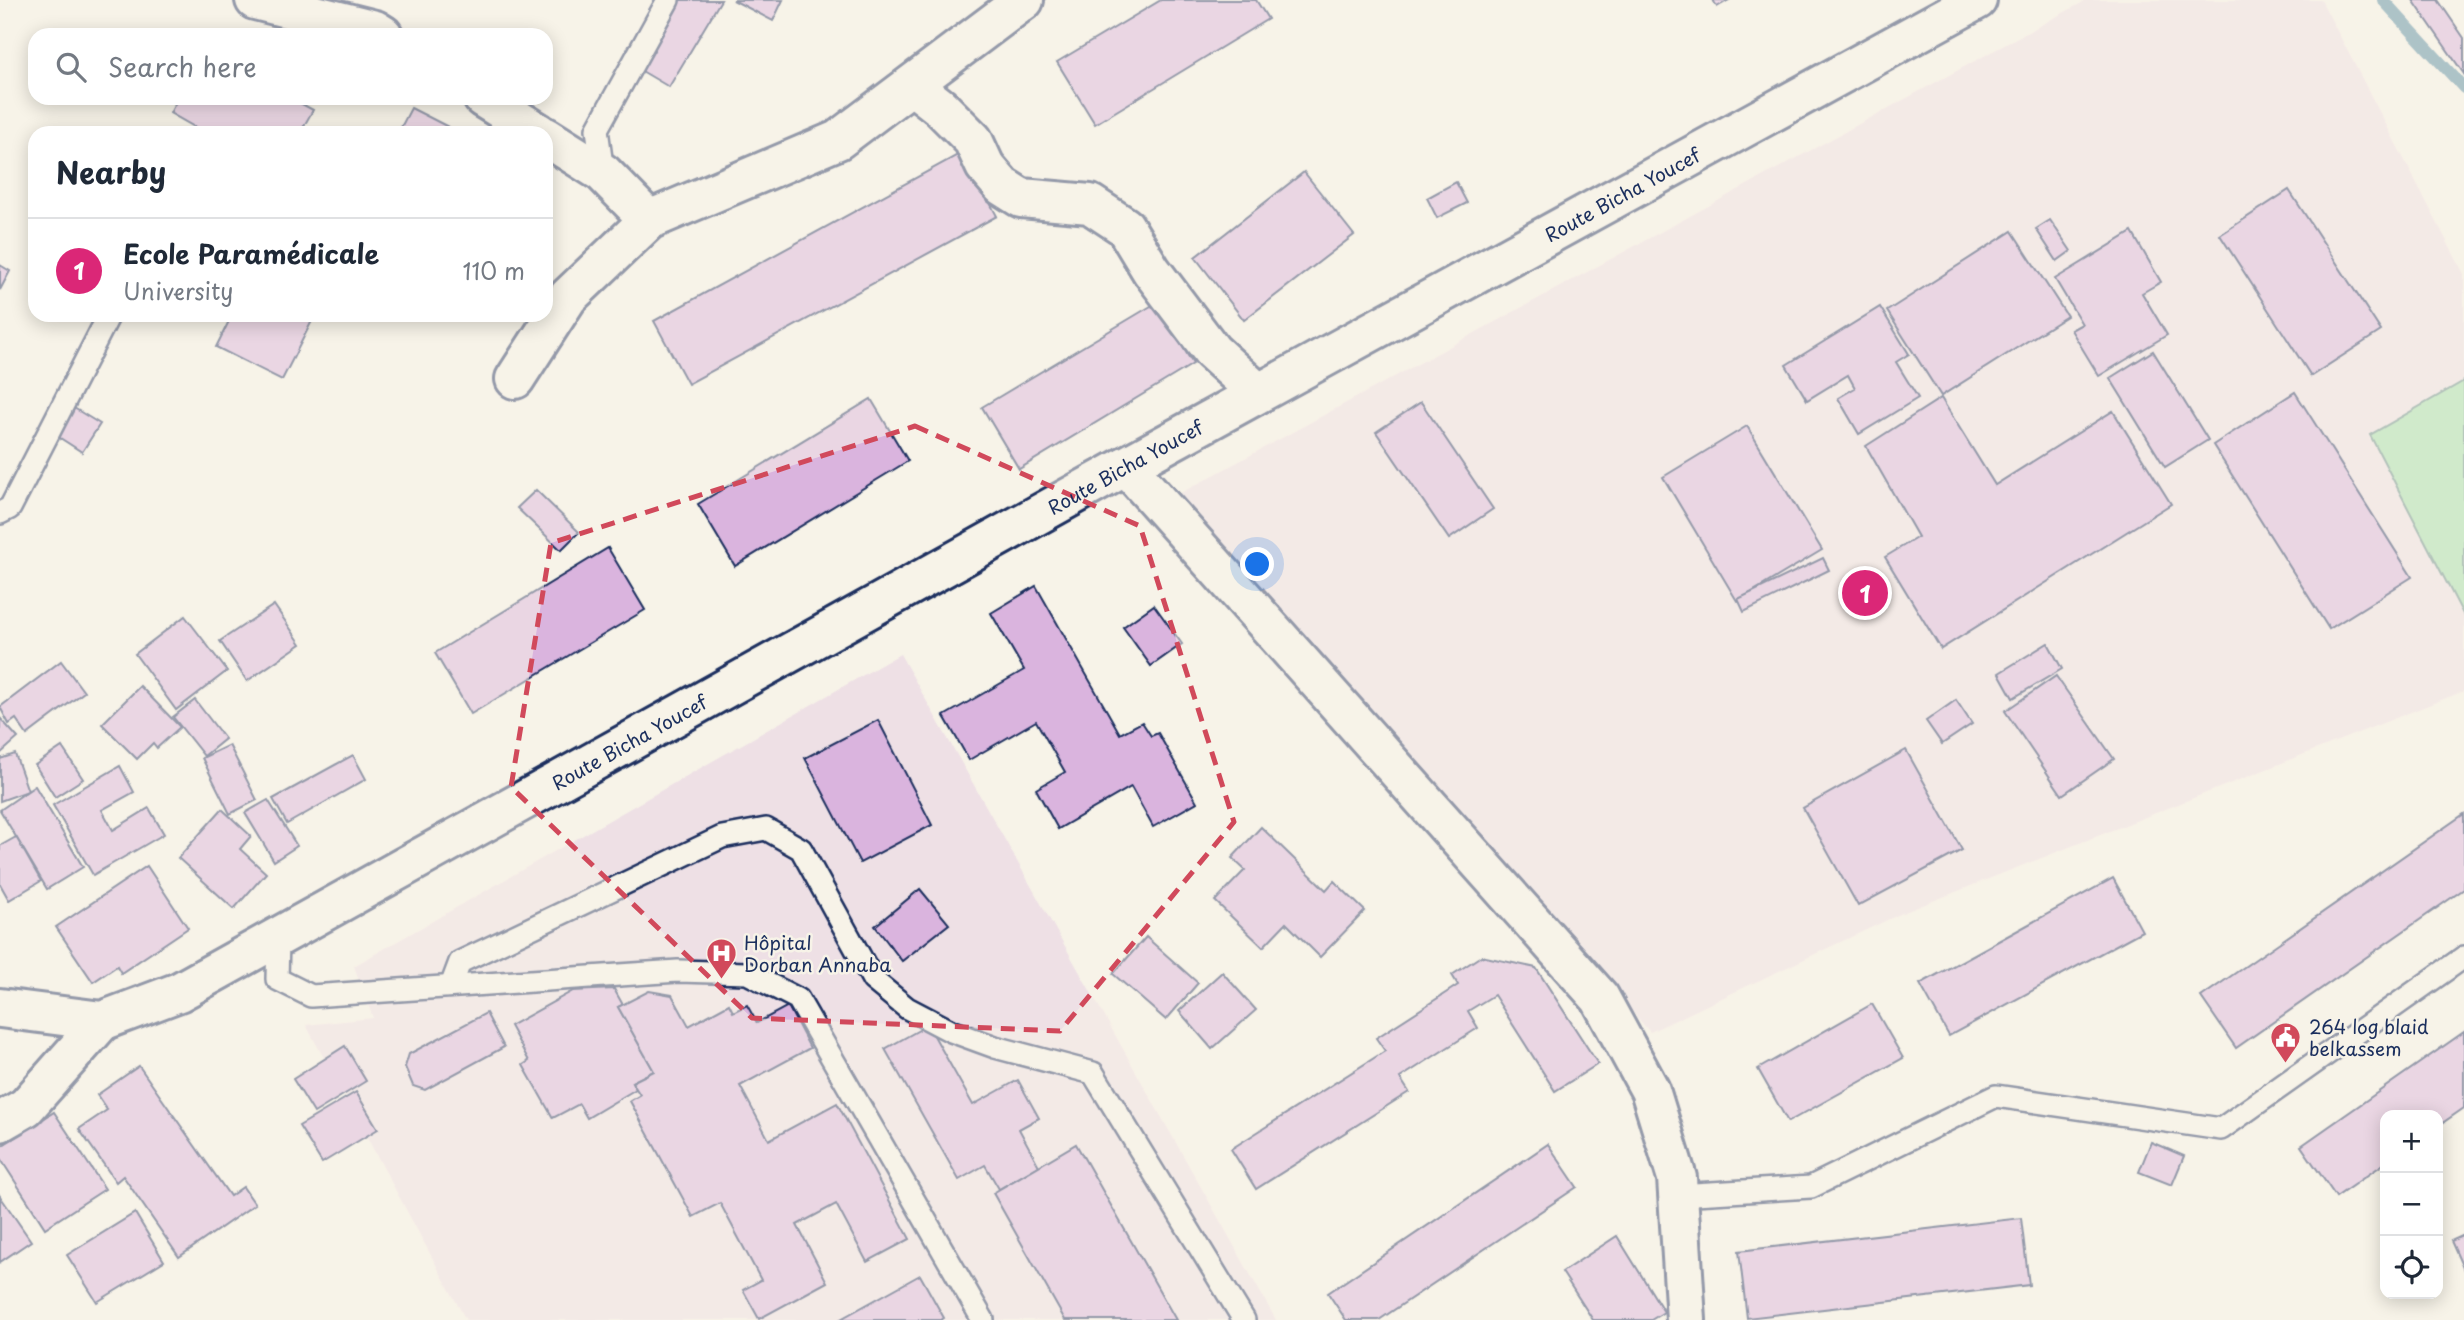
<!DOCTYPE html>
<html lang="en">
<head>
<meta charset="utf-8">
<style>
  body { margin:0; font-family:"Playpen Sans",sans-serif; background:#f2f2f3; color:#1f2937 }
  .controls { position:absolute; right:21px; bottom:21px; display:grid; overflow:hidden; border-radius:14px; box-shadow:0 4px 18px #0003 }
  .controls button { width:63px; height:63px; display:grid; place-items:center; padding:0; border:0; border-bottom:2px solid #e0e1e3; background:#fff; color:#1f2937; font:35px sans-serif }
  .you { position:absolute; left:1258px; top:565px; width:24px; height:24px; margin:-18px; border:5px solid #fff; border-radius:50%; background:#1a73e8; box-shadow:0 0 0 10px #1a73e833 }
  .badge { display:grid; place-items:center; width:46px; height:46px; border-radius:50%; background:#db2777; color:#fff; font-size:23px; font-weight:700 }
  .pin { position:absolute; translate:-50% -50%; border:4px solid #fff; box-shadow:0 2px 7px #0006 }
  .list { margin:0; padding:0; list-style:none }
  h2 { display:flex; justify-content:space-between; align-items:center; height:91px; margin:0; padding:0 28px; font-size:30px }
  h2 small { font-size:23px; font-weight:400; color:#747a83 }
  .list li { display:grid; grid-template-columns:46px 1fr auto; gap:21px; align-items:center; box-sizing:border-box; height:105px; padding:0 28px; border-top:2px solid #e0e1e3 }
  .list b { display:block; font-size:26px; white-space:nowrap }
  .list p { margin:0; font-size:23px; white-space:nowrap; color:#747a83 }
  .list em { font-size:23px; font-style:normal; color:#747a83 }
  .icon { flex:none; width:38px; height:38px; fill:none; stroke:currentColor; stroke-width:2; stroke-linecap:round; stroke-linejoin:round }
  .map { position:relative; flex:none; width:2464px; height:1320px; overflow:hidden }
  .search { position:absolute; background:#fff; box-shadow:0 4px 18px #0003; left:28px; top:28px; width:525px; height:77px; display:flex; align-items:center; gap:18px; box-sizing:border-box; padding:0 24px; border-radius:21px; color:#747a83; font-size:26px }
  .panel { position:absolute; background:#fff; box-shadow:0 4px 18px #0003; left:28px; top:126px; width:525px; height:196px; border-radius:21px }
  .map>svg:first-child { display:block }
  .built { fill:#eee0e5 }
  .green { fill:#a1e0a9; stroke:#5e8884; stroke-width:2 }
  .lines { fill:none; stroke-linecap:round; stroke-linejoin:round }
  .stream { stroke:#528aa1; stroke-width:12 }
  .building { fill:#dab4de; stroke:#1b2f5e; stroke-width:2 }
  .lane-casing { stroke:#1b2f5e; stroke-width:26 }
  .street-casing { stroke:#1b2f5e; stroke-width:44 }
  .secondary-casing { stroke:#1b2f5e; stroke-width:44 }
  .lane { stroke:#f7f3e8; stroke-width:21 }
  .street { stroke:#f7f3e8; stroke-width:38 }
  .secondary { stroke:#f7f3e8; stroke-width:38 }
  .marked { fill:none; stroke:#d1495b; stroke-width:5; stroke-dasharray:14 9; stroke-linejoin:round }
  .labels { text-anchor:middle; dominant-baseline:central; stroke-width:5; stroke-linejoin:round; paint-order:stroke }
  .street-label { font-size:19px; fill:#1b2f5e; stroke:#f7f3e8 }
  .poi-label { font-size:19px; fill:#1b2f5e; stroke:#f7f3e8; text-anchor:start }
</style>
</head>
<body>
<div class="map">
<svg width="2464" height="1320" viewBox="0 0 2464 1320">
  <rect width="100%" height="100%" fill="#f7f3e8"/>
  <filter id="ink" filterUnits="userSpaceOnUse"><feTurbulence type="fractalNoise" baseFrequency=".0143" numOctaves="2"/><feDisplacementMap in="SourceGraphic" scale="14" xChannelSelector="R" yChannelSelector="G"/><feConvolveMatrix kernelMatrix="1 2 1 2 8 2 1 2 1" color-interpolation-filters="sRGB"/></filter>
  <g filter="url(#ink)">
    <g class="built">
      <polygon points="2087,0 2321,0 2464,274 2464,691 1900,914 1650,1032 1179,494"/>
      <polygon points="900,654 1276,1320 466,1320 306,1025 373,1018 354,966"/>
    </g>
    <polygon class="green" points="2464,381 2464,616 2370,435"/>
    <g class="lines">
      <polyline class="stream" points="2383,0 2464,88"/>
    </g>
    <g class="building">
      <polygon points="675,0 721,0 669,87 635,67"/>
      <polygon points="733,0 783,0 773,21"/>
      <polygon points="1161,0 1256,0 1268,19 1095,124 1057,62"/>
      <polygon points="1713,0 1729,0 1717,7"/>
      <polygon points="2413,0 2438,0 2464,38 2464,74"/>
      <polygon points="178,98 291,98 313,110 300,133 205,133 170,113"/>
      <polygon points="411,108 460,133 398,133"/>
      <polygon points="963,152 997,216 688,384 654,321"/>
      <polygon points="1304,172 1354,235 1244,320 1195,257"/>
      <polygon points="1456,182 1467,203 1437,218 1427,198"/>
      <polygon points="2289,190 2381,331 2311,376 2220,235"/>
      <polygon points="2050,220 2071,251 2057,261 2036,229"/>
      <polygon points="2012,231 2067,316 1941,396 1887,311"/>
      <polygon points="2132,232 2161,282 2142,293 2167,335 2099,376 2071,330 2082,324 2055,279"/>
      <polygon points="0,265 10,271 0,290"/>
      <polygon points="1156,303 1193,364 1019,469 982,407"/>
      <polygon points="1880,307 1909,354 1896,362 1918,398 1859,434 1838,398 1855,388 1848,375 1807,400 1786,365"/>
      <polygon points="232,315 315,315 282,380 216,347"/>
      <polygon points="2153,351 2208,440 2165,467 2110,378"/>
      <polygon points="2295,392 2412,577 2329,629 2213,445"/>
      <polygon points="1941,398 1995,485 2113,411 2171,504 1941,649 1885,557 1918,537 1866,446"/>
      <polygon points="871,399 908,461 735,566 698,504"/>
      <polygon points="1421,402 1493,509 1449,539 1376,432"/>
      <polygon points="74,408 100,424 82,452 57,436"/>
      <polygon points="1747,426 1822,550 1737,601 1663,477"/>
      <polygon points="536,490 579,532 561,550 517,508"/>
      <polygon points="608,548 645,610 471,714 435,653"/>
      <polygon points="1823,558 1829,570 1744,612 1738,599"/>
      <polygon points="1036,586 1120,734 1142,722 1151,736 1158,733 1197,802 1153,827 1131,787 1058,829 1036,789 1065,772 1036,721 969,760 944,716 1024,670 991,613"/>
      <polygon points="274,605 301,644 247,681 220,641"/>
      <polygon points="1154,605 1182,644 1151,666 1123,627"/>
      <polygon points="185,616 227,671 176,710 135,654"/>
      <polygon points="2048,643 2062,669 2013,698 1999,673"/>
      <polygon points="61,661 84,692 27,735 16,719 9,724 0,707"/>
      <polygon points="2056,676 2114,759 2062,795 2005,711"/>
      <polygon points="140,686 180,727 157,748 153,743 137,759 102,724"/>
      <polygon points="195,700 225,739 204,756 173,717"/>
      <polygon points="1956,700 1972,724 1942,744 1926,721"/>
      <polygon points="0,718 18,738 0,754"/>
      <polygon points="878,720 932,825 860,863 805,758"/>
      <polygon points="229,745 257,800 230,814 202,758"/>
      <polygon points="62,747 83,779 55,797 35,765"/>
      <polygon points="1906,750 1962,850 1858,906 1803,808"/>
      <polygon points="15,754 28,791 0,801 0,759"/>
      <polygon points="353,755 366,779 287,824 273,799"/>
      <polygon points="120,766 134,792 102,810 113,830 149,808 164,834 93,875 53,805"/>
      <polygon points="35,786 83,867 47,889 0,810"/>
      <polygon points="268,800 297,846 274,861 245,813"/>
      <polygon points="222,809 251,836 240,849 266,873 234,909 178,858"/>
      <polygon points="2464,814 2464,889 2236,1048 2201,997"/>
      <polygon points="1261,827 1326,890 1334,881 1365,911 1320,957 1286,923 1263,947 1215,901 1245,870 1232,858"/>
      <polygon points="16,837 41,881 9,900 0,884 0,846"/>
      <polygon points="147,866 188,928 121,973 117,966 93,982 56,927"/>
      <polygon points="2113,878 2142,931 1949,1036 1920,984"/>
      <polygon points="920,889 949,924 902,961 875,926"/>
      <polygon points="1146,937 1198,983 1166,1020 1113,974"/>
      <polygon points="1481,956 1536,968 1598,1064 1555,1091 1494,995 1468,1011 1478,1028 1400,1078 1409,1092 1256,1189 1231,1149 1385,1051 1376,1038 1458,985 1452,975"/>
      <polygon points="1222,972 1256,1010 1212,1049 1179,1011"/>
      <polygon points="614,989 623,1005 618,1007 654,1071 632,1082 636,1089 587,1118 579,1104 553,1118 523,1065 529,1061 510,1026 573,991"/>
      <polygon points="649,991 672,995 689,1026 729,1004 733,1012 747,1005 757,1023 788,1006 810,1048 740,1086 769,1140 837,1103 910,1239 867,1262 836,1204 797,1225 827,1282 759,1319 743,1290 761,1280 720,1203 693,1217 630,1101 640,1095 632,1082 654,1071 618,1007"/>
      <polygon points="1872,1004 1903,1058 1788,1122 1758,1069"/>
      <polygon points="486,1013 504,1047 425,1090 413,1086 405,1067 409,1054"/>
      <polygon points="928,1025 973,1105 1018,1080 1039,1118 1019,1129 1039,1166 999,1189 985,1165 959,1180 885,1049"/>
      <polygon points="2464,1032 2464,1108 2438,1126 2438,1115 2385,1115 2385,1163 2336,1197 2301,1146"/>
      <polygon points="345,1046 366,1081 314,1113 293,1079"/>
      <polygon points="139,1066 230,1196 243,1187 255,1204 179,1257 123,1176 116,1182 79,1129 107,1110 97,1095"/>
      <polygon points="356,1092 378,1129 322,1163 299,1126"/>
      <polygon points="54,1112 105,1189 45,1228 0,1158 0,1147"/>
      <polygon points="2151,1142 2184,1156 2172,1185 2139,1172"/>
      <polygon points="1076,1144 1176,1320 1065,1320 993,1193"/>
      <polygon points="1548,1144 1577,1187 1379,1320 1346,1320 1328,1293"/>
      <polygon points="0,1196 31,1241 0,1262"/>
      <polygon points="135,1213 164,1261 97,1302 67,1255"/>
      <polygon points="2021,1218 2029,1285 1747,1318 1739,1251"/>
      <polygon points="2464,1235 2464,1270 2451,1241"/>
      <polygon points="1617,1236 1664,1312 1651,1320 1593,1320 1562,1272"/>
      <polygon points="920,1275 944,1318 941,1320 839,1320"/>
    </g>
    <g class="lines">
      <defs>
        <g id="lane">
          <polyline points="603,173 597,129 668,0"/>
          <polyline points="0,513 10,508 109,315"/>
          <polyline points="278,940 277,979 311,996 678,971 747,973 798,999 983,1320"/>
          <polyline points="451,986 460,962 722,837 766,829 801,849 873,980 907,1008 951,1031 995,1047 1093,1073 1244,1320"/>
          <polyline points="1678,1195 1811,1187 1996,1096 2221,1129 2464,957"/>
        </g>
        <g id="street">
          <polyline points="255,0 375,30 383,35"/>
          <polyline points="912,85 940,107 973,140 985,166 1002,186 1021,198 1090,204 1125,227 1151,270 1212,351 1258,393"/>
          <polyline points="483,98 539,133"/>
          <polyline points="546,137 603,173 649,220"/>
          <polyline points="515,379 568,297 649,220 838,140 1024,0"/>
          <polyline points="1126,466 1600,998 1650,1090 1677,1178 1686,1320"/>
          <polyline points="0,1122 26,1107 102,1021"/>
        </g>
        <g id="secondary">
          <path id="s1" d="M0,1008L102,1021L179,992L1126,466L1977,0"/>
        </g>
      </defs>
      <use href="#lane" class="lane-casing"/>
      <use href="#street" class="street-casing"/>
      <use href="#secondary" class="secondary-casing"/>
      <use href="#lane" class="lane"/>
      <use href="#street" class="street"/>
      <use href="#secondary" class="secondary"/>
    </g>
  </g>
  <path d="M0 0H2464V1320H0ZM915,426L1140,526L1234,822L1060,1031L752,1018L511,787L551,543Z" fill="#f7f3e8" fill-opacity=".55" fill-rule="evenodd"/>
  <path class="marked" d="M915,426L1140,526L1234,822L1060,1031L752,1018L511,787L551,543Z"/>
  <defs>
    <symbol id="hospital-pin" viewBox="-11 -11 22 30"><path d="M0 17L-7.5 6A9.5 9.5 0 1 1 7.5 6Z" fill="#d1495b" stroke="#f7f3e8"/><path d="M-5-5h3v3.5h4V-5h3V5h-3V1.5h-4V5h-3Z" fill="#fff"/></symbol>
    <symbol id="civic-pin" viewBox="-11 -11 22 30"><path d="M0 17L-7.5 6A9.5 9.5 0 1 1 7.5 6Z" fill="#d1495b" stroke="#f7f3e8"/><path d="M-.6-6.5H3V-4.5H.6V-3L4-1V1h2V6H-6V1h2V-1L-.6-3ZM-1.2 2.5V6h2.4V2.5Z" fill="#fff"/></symbol>
  </defs>
  <g fill-rule="evenodd">
    <use href="#hospital-pin" x="704" y="936" width="35" height="47"/>
    <use href="#civic-pin" x="2268" y="1020" width="35" height="47"/>
  </g>
  <g class="labels">
    <g class="street-label">
      <text stroke="none"><textPath href="#s1" startOffset="1834">Route Bicha Youcef</textPath></text>
      <text stroke="none"><textPath href="#s1" startOffset="1267">Route Bicha Youcef</textPath></text>
      <text stroke="none"><textPath href="#s1" startOffset="700">Route Bicha Youcef</textPath></text>
    </g>
    <g class="poi-label">
      <text x="744" y="942">Hôpital<tspan x="744" dy="22">Dorban Annaba</tspan></text>
      <text x="2309" y="1026">264 log blaid<tspan x="2309" dy="22">belkassem</tspan></text>
    </g>
  </g>
</svg>
<div class="controls">
<button>+</button>
<button>−</button>
<button><svg class="icon" aria-label="locate" viewBox="0 0 24 24"><circle cx="12" cy="12" r="6"/><path d="M12 2v4M12 18v4M2 12h4M18 12h4"/></svg></button>
</div>
<div class="you"></div>
<div class="pin badge" style="left:1865px;top:593px">1</div>
<div class="search"><svg class="icon" aria-label="search" viewBox="0 0 24 24"><circle cx="10" cy="10" r="6"/><path d="M15 15l6 6"/></svg>Search here</div>
<section class="panel">
<h2>Nearby<small></small></h2>
<ul class="list">
<li><span class="badge">1</span><div><b>Ecole Paramédicale</b><p>University</p></div><em>110 m</em></li>
</ul>
</section>
</div>
</body>
</html>
